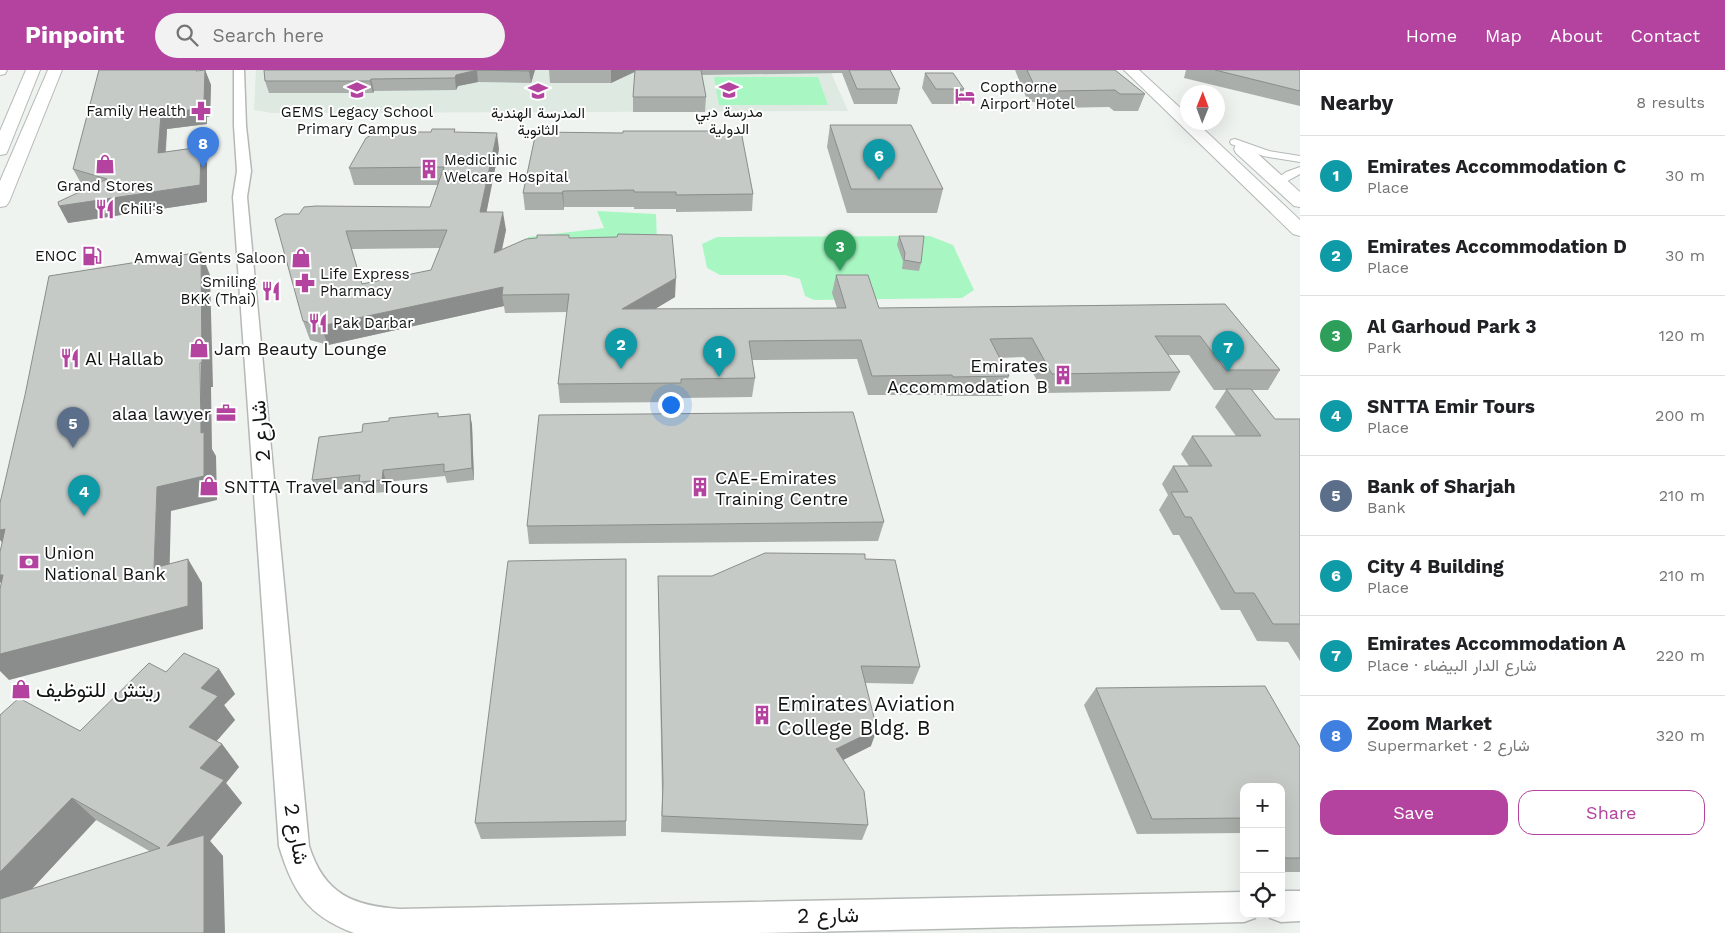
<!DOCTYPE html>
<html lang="en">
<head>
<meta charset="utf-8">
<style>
  body { margin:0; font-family:"Work Sans",Vazirmatn,sans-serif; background:#f2f2f2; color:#202124 }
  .controls { position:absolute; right:15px; bottom:15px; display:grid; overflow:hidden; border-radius:10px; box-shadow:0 5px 20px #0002 }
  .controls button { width:45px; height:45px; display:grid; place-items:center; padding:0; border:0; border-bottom:1px solid #e0e0e0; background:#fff; color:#202124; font:25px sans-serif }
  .compass { position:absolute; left:1180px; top:15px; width:45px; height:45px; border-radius:50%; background:#fff; box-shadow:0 5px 20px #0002; rotate:1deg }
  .you { position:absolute; left:670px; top:334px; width:18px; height:18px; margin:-12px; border:4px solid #fff; border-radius:50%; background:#1a73e8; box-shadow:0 0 0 8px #1a73e833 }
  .badge { display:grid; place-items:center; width:32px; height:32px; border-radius:50%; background:#b3439f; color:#fff; font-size:16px; font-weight:700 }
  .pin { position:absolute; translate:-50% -41px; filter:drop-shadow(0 1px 2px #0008) }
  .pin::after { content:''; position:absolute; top:26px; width:18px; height:15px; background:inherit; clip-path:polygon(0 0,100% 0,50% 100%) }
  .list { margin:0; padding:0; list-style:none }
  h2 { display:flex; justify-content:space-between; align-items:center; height:65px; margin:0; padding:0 20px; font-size:21px }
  h2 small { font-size:16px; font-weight:400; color:#757577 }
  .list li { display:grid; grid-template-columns:32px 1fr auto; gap:15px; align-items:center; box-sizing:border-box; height:80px; padding:0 20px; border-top:1px solid #e0e0e0 }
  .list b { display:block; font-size:19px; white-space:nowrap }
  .list p { margin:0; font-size:16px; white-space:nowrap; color:#757577 }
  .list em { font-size:16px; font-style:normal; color:#757577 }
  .actions { display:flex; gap:10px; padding:15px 20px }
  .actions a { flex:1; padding:11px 0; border:1px solid #b3439f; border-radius:15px; text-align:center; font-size:18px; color:#b3439f }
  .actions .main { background:#b3439f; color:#fff }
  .icon { flex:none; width:28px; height:28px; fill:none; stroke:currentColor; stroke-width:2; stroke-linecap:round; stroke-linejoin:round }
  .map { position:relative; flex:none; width:1300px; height:863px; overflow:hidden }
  header { display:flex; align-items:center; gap:30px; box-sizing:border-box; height:70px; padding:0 25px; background:#b3439f; color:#fff }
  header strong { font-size:24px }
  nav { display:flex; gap:28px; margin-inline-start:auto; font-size:18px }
  .search { width:350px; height:45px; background:#f2f2f2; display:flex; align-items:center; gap:12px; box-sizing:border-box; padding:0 18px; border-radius:28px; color:#757577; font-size:19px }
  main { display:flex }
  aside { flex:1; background:#fff }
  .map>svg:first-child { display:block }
  .built { fill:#dde9e1 }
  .green { fill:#a8f7c3 }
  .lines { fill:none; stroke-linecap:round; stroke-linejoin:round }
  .minor-casing { stroke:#b5b9b6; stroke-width:2 }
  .tertiary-casing { stroke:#b5b9b6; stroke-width:3 }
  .primary-casing { stroke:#b5b9b6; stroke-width:2 }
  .motorway-casing { stroke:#b5b9b6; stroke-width:2 }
  .minor { fill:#fff; fill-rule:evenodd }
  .tertiary { fill:#fff; fill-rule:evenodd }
  .primary { fill:#fff; fill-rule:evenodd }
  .motorway { fill:#fff; fill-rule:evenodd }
  .wall { fill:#a9aeab; fill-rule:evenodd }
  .shaded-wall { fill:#8a8d8b }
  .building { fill:#c5cac7; stroke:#8a8d8b; fill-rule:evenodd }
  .labels { text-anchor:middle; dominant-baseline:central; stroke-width:4; stroke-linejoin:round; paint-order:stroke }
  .far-poi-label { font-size:15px; fill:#121413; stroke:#fff; text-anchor:start }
  .poi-label { font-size:18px; fill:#121413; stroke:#fff; text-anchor:start }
  .near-street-label { font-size:21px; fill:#121413; stroke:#fff }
  .near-poi-label { font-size:21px; fill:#121413; stroke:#fff; text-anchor:start }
</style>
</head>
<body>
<header>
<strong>Pinpoint</strong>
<div class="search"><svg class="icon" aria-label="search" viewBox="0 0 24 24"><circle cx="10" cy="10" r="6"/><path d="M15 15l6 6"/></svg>Search here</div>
<nav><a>Home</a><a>Map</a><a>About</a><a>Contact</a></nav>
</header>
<main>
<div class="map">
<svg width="1300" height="863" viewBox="0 0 1300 863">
  <rect width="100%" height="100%" fill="#eff3f0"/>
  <polygon class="built" points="256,0 830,0 848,41 272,43 254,40"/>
  <g class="green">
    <polygon points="714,7 818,7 828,35 719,35"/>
    <polygon points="597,141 656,144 657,170 528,175 528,167 604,158"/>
    <polygon points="930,166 953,175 974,220 962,228 814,230 805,226 800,209 785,205 720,205 707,198 702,174 717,167"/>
  </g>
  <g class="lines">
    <defs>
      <g id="minor">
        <polygon points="1235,69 1269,81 1300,86 1300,92 1263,86 1231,74 1230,72 1231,70"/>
        <polygon points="1300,97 1300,104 1282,114 1274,114 1272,112 1286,102"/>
      </g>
      <g id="tertiary">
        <path d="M234,0H244L246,56L251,101L247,127L309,776C324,824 353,836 400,839L1244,822V844H1256L1255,848L1244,852L757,863H354C308,846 293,822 279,776L233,127L237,101L234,56Z"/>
        <polygon points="1281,821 1300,821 1300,851 1281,852 1270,848 1269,844 1281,844"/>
      </g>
      <g id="primary">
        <polygon points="26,0 40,0 8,80 6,84 0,85 0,61"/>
        <polygon points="48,0 62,0 9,132 6,136 0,137 0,111"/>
        <polygon points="1124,0 1139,0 1188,45 1188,52 1196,52 1300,150 1300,166 1293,164"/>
        <polygon points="1242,74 1248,75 1300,122 1300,137 1294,136 1236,83 1234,79 1236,75"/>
      </g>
      <polygon id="motorway" points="0,0 7,0 5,4 0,5"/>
    </defs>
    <use href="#minor" class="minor-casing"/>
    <use href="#tertiary" class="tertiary-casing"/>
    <use href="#primary" class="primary-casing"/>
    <use href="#motorway" class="motorway-casing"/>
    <use href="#minor" class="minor"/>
    <use href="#tertiary" class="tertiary"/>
    <use href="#primary" class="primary"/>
    <use href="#motorway" class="motorway"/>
  </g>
  <g class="wall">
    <polygon points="205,0 211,15 210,46 207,47 207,54 167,59 166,82 201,77 207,93 207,132 68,153 89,118 82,115 73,99"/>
    <polygon points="264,0 535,0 531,13 478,12 458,16 456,20 374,21 373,23 269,23 265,11"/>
    <polygon points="549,0 890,0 900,19 897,34 854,34 842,3 702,5 706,27 705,42 633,42 633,27 635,2 611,13 550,13"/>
    <polygon points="1015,0 1115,0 1145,24 1138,41 1114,41 1109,37 1053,38 1047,32 1028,32"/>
    <polygon points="1186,0 1300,0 1300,36 1184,8"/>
    <polygon points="925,3 964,19 960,34 932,34 922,18"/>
    <polygon points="830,55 943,119 937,143 847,143 827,77"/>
    <path d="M455,59V62L499,79L486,142L506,160L502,180L569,168L675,227L655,239L837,238L832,223L836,205L879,238L1225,234L1280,300L1268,320H1252L1275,349H1300V591L1288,572L1257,571L1240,540H1221L1179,465H1173L1159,440L1168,425L1162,414L1173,396H1189L1181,384L1192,366H1236L1215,337L1226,320H1214L1189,285H1168L1180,302L1170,321L1044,323L1024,287L999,288L1009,306L1002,326H947L946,325H868L857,289L752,290L755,308L752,327L681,328V332L560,333L558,314L567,242L505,243L504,236L328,275L310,270L303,251L299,144L430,137L438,115H354L349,98L431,62ZM440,178L431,200L362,214L352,179Z"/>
    <polygon points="536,62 753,124 752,141 676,142 676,139 634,139 634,137 564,137 564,140 525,140 523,123"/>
    <polygon points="899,166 921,193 919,201 902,199 903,191 897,175"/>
    <polygon points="470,344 472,355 474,410 447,413 445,406 386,412 386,422 363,424 361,417 317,422 312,410 439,347"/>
    <polygon points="884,452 878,471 529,474 527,456"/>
    <polygon points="865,489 920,597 913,614 866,613 871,676 843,690 868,755 862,770 661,762 662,726 658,506 712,506"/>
    <polygon points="626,508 626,766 481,769 475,753"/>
    <path d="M219,599L235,624L224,635L235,650L216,671L222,674L239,697L226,713L242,733L210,771L223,786L0,863L80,661ZM96,750L151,782L31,820Z"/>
    <polygon points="1096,618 1300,677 1300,802 1281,802 1281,717 1244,717 1244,765 1242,763 1137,764 1084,635"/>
  </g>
  <g class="shaded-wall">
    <polygon points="205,0 211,15 210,46 207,47 207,54 167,59 164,99 158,83 161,44 201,31"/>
    <polygon points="477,0 478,12 458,16 456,20 455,8 456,5"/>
    <polygon points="530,0 535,0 531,13 529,1"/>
    <polygon points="611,0 636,0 636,1 611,13"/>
    <polygon points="371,9 374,21 373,23 370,11"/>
    <polygon points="497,63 499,79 483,160 480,142"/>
    <polygon points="201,77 207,93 207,132 68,153 59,136"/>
    <polygon points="563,121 564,137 564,140 562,123"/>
    <polygon points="503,142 506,160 497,201 494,183"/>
    <polygon points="201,182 210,205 213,317 211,317 212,379 216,386 217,430 171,441 169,521 154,498 157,417 201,363"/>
    <polygon points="676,208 675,227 623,258 622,239"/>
    <polygon points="503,217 502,225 504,236 328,275 321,256"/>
    <polygon points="470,344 472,355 474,410 472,398"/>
    <polygon points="383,400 386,412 386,422 382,410"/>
    <polygon points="5,459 13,486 0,470 0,460"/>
    <polygon points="188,489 202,513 203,559 9,610 0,601 0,584"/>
    <polygon points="0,505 3,505 15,530 0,512"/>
    <polygon points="219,599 235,624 224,635 235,650 208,681 189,657 201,618"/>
    <polygon points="877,659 871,676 831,696 836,679"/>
    <polygon points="222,674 239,697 226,713 242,733 210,771 223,786 225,863 204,863 167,776 200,698"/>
    <polygon points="72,728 96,750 0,853 0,802"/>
  </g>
  <g class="building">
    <polygon points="99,0 197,0 196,1 205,0 204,31 201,31 201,38 161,44 158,83 201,77 200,115 59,136 58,132 107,109 73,99"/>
    <polygon points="264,0 530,0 529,1 477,0 456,5 455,8 371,9 370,11 265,11"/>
    <polygon points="635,0 701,0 706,27 633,27"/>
    <polygon points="849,0 890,0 900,19 857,19"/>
    <polygon points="1027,0 1115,0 1145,24 1120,24 1115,20 1058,21 1053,15 1034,15"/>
    <polygon points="1215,0 1300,0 1300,21"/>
    <polygon points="925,3 953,3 964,19 936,19"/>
    <polygon points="830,55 911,55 943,119 851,119"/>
    <path d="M432,59H455L454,62L497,63L480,142H503L494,183L526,169L537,168V165H569V168L617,167L618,164L672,165L676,208L622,239L846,238L836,205H868L879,238L1225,234L1280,300H1226L1200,266H1155L1180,302L1052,304L1032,268L990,269L1009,306L953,307L952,305L872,306L861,270L749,271L755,308L681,309V313L558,314L569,224L502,225L503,217L321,256L303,251L275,149L284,144H299L304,137L316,136L430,137L444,97L349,98L366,68L376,62H431ZM447,160L431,200L362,214L346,161Z"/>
    <polygon points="623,61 741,61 753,124 676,125 676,122 634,122 634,120 563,121 562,123 523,123 536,62 623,63"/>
    <polygon points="899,166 924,166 921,193 904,190 905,183"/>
    <polygon points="201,182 202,293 200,293 201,363 204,362 204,406 157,417 154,498 188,489 188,536 0,584 0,519 3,505 0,505 0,482 5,459 0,460 0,433 25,325 49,206"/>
    <polygon points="1226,319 1251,319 1275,349 1300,349 1300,554 1273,554 1254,523 1235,523 1191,447 1185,447 1171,422 1188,422 1173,396 1212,396 1192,366 1261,366"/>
    <polygon points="853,342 884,452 527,456 539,345"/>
    <polygon points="438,343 438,347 470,344 472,398 444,402 444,394 383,400 382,410 359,412 360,405 312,410 319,367 362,362 363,354 389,351 389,348"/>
    <polygon points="765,483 865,484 865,489 895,490 920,597 861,596 877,659 836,679 864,721 868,755 662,746 663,713 658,506 712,506"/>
    <polygon points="626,489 626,751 475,753 508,491"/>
    <polygon points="184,583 219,599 201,618 218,626 189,657 222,674 200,698 224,710 167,776 204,765 204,863 0,863 0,829 160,778 72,728 0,802 0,645 19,628 80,661 149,593 166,602"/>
    <polygon points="1265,616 1300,677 1300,788 1282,788 1281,787 1281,717 1244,717 1244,748 1152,749 1096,618"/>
  </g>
  <defs>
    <symbol id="school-bare" viewBox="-9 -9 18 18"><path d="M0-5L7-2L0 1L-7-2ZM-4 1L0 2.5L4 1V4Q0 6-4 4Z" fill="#b3439f" stroke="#fff" stroke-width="2.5" paint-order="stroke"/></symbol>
    <symbol id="hotel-bare" viewBox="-9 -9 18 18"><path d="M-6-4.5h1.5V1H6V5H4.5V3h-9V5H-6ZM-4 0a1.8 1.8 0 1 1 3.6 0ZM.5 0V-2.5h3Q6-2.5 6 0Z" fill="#b3439f" stroke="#fff" stroke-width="2.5" paint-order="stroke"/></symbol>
    <symbol id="pharmacy-bare" viewBox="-9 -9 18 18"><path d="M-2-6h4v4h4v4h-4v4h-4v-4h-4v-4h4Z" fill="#b3439f" stroke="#fff" stroke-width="2.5" paint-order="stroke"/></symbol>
    <symbol id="shop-bare" viewBox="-9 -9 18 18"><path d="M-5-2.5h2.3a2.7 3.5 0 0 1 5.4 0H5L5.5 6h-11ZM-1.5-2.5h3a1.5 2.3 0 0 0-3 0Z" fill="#b3439f" stroke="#fff" stroke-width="2.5" paint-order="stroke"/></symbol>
    <symbol id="building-bare" viewBox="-9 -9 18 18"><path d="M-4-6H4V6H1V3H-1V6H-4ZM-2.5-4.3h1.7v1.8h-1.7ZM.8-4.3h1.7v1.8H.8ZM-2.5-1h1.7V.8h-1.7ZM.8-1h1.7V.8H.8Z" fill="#b3439f" stroke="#fff" stroke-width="2.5" paint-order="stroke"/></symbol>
    <symbol id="restaurant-bare" viewBox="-9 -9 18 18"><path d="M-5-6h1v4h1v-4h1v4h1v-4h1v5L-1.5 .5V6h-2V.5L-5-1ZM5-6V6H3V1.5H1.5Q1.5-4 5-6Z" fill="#b3439f" stroke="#fff" stroke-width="2.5" paint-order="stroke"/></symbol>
    <symbol id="fuel-bare" viewBox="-9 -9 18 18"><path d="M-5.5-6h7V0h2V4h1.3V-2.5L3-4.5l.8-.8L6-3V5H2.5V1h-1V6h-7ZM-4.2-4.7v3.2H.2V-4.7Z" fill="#b3439f" stroke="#fff" stroke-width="2.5" paint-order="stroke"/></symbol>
    <symbol id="office-bare" viewBox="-9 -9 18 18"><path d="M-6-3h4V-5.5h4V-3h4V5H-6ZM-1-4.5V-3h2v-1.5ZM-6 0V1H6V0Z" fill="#b3439f" stroke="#fff" stroke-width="2.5" paint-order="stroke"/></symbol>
    <symbol id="bank-bare" viewBox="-9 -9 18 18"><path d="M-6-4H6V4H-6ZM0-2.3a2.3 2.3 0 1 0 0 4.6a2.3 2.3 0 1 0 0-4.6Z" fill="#b3439f" stroke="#fff" stroke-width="2.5" paint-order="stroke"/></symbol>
  </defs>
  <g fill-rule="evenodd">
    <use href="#school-bare" x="343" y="6" width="28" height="28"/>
    <use href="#school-bare" x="715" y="6" width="28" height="28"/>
    <use href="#school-bare" x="524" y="7" width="28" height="28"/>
    <use href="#hotel-bare" x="951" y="12" width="28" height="28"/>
    <use href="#pharmacy-bare" x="187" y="27" width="28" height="28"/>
    <use href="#shop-bare" x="91" y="80" width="28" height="28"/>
    <use href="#building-bare" x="415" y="85" width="28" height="28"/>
    <use href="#restaurant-bare" x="91" y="125" width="28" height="28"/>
    <use href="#fuel-bare" x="78" y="172" width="28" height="28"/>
    <use href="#shop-bare" x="287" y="174" width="28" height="28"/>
    <use href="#pharmacy-bare" x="291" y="199" width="28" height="28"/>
    <use href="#restaurant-bare" x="257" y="207" width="28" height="28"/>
    <use href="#restaurant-bare" x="304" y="239" width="28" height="28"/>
    <use href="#shop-bare" x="185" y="264" width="28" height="28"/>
    <use href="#restaurant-bare" x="56" y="274" width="28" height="28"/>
    <use href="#building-bare" x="1049" y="291" width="28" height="28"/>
    <use href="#office-bare" x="212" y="329" width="28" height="28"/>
    <use href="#shop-bare" x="195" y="402" width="28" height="28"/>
    <use href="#building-bare" x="686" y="403" width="28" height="28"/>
    <use href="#bank-bare" x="15" y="478" width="28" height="28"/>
    <use href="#shop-bare" x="7" y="605" width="28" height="28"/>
    <use href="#building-bare" x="748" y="631" width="28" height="28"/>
  </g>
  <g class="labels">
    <g class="far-poi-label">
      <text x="980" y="17">Copthorne<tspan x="980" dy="17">Airport Hotel</tspan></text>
      <text x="186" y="41" text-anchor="end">Family Health</text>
      <text x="357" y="42" text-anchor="middle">GEMS Legacy School<tspan x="357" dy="17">Primary Campus</tspan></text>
      <text x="729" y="42" text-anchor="middle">مدرسة دبي<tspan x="729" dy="17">الدولية</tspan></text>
      <text x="538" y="43" text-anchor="middle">المدرسة الهندية<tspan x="538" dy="17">الثانوية</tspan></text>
      <text x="444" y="90">Mediclinic<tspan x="444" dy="17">Welcare Hospital</tspan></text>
      <text x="105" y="116" text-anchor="middle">Grand Stores</text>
      <text x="120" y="139">Chili's</text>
      <text x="77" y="186" text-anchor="end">ENOC</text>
      <text x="286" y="188" text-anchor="end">Amwaj Gents Saloon</text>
      <text x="320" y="204">Life Express<tspan x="320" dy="17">Pharmacy</tspan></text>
      <text x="256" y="212" text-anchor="end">Smiling<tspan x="256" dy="17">BKK (Thai)</tspan></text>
      <text x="333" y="253">Pak Darbar</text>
    </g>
    <g class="poi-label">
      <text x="214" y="278">Jam Beauty Lounge</text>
      <text x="85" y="288">Al Hallab</text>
      <text x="1048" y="295" text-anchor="end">Emirates<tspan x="1048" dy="21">Accommodation B</tspan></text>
      <text x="211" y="343" text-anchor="end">alaa lawyer</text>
      <text x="715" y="407">CAE-Emirates<tspan x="715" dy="21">Training Centre</tspan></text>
      <text x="224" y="416">SNTTA Travel and Tours</text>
      <text x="44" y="482">Union<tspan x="44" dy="21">National Bank</tspan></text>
    </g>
    <g class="near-street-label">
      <text transform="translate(260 361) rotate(-95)">شارع 2</text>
      <text transform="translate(297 764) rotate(80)">شارع 2</text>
      <text transform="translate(828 845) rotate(-1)">شارع 2</text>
    </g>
    <g class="near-poi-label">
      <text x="36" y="619">ريتش للتوظيف</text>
      <text x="777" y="633">Emirates Aviation<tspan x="777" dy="24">College Bldg. B</tspan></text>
    </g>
  </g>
</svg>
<div class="controls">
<button>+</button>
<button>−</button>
<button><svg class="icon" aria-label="locate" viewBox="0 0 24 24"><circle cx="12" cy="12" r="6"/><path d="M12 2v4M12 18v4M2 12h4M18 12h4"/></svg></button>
</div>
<svg class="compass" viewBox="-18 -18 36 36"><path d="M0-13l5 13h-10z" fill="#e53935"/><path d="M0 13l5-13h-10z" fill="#757577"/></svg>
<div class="you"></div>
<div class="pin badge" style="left:719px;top:307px;background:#0f9aa8">1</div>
<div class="pin badge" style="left:621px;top:299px;background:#0f9aa8">2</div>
<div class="pin badge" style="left:840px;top:201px;background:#2e9e5b">3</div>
<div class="pin badge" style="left:84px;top:446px;background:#0f9aa8">4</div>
<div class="pin badge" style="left:73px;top:378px;background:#5c6f8a">5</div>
<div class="pin badge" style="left:879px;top:110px;background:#0f9aa8">6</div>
<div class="pin badge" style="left:1228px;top:302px;background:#0f9aa8">7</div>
<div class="pin badge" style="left:203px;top:98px;background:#3f7fe0">8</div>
</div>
<aside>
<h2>Nearby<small>8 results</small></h2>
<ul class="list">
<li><span class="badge" style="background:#0f9aa8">1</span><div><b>Emirates Accommodation C</b><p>Place</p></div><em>30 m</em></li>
<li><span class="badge" style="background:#0f9aa8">2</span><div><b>Emirates Accommodation D</b><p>Place</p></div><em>30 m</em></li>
<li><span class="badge" style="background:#2e9e5b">3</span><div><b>Al Garhoud Park 3</b><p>Park</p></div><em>120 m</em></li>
<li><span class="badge" style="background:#0f9aa8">4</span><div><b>SNTTA Emir Tours</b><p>Place</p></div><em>200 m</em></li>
<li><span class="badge" style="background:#5c6f8a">5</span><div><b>Bank of Sharjah</b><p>Bank</p></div><em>210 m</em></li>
<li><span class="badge" style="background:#0f9aa8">6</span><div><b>City 4 Building</b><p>Place</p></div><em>210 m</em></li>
<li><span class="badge" style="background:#0f9aa8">7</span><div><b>Emirates Accommodation A</b><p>Place · شارع الدار البيضاء</p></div><em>220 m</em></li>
<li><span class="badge" style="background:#3f7fe0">8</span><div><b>Zoom Market</b><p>Supermarket · شارع 2</p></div><em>320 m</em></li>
</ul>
<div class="actions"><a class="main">Save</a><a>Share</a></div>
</aside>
</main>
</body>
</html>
